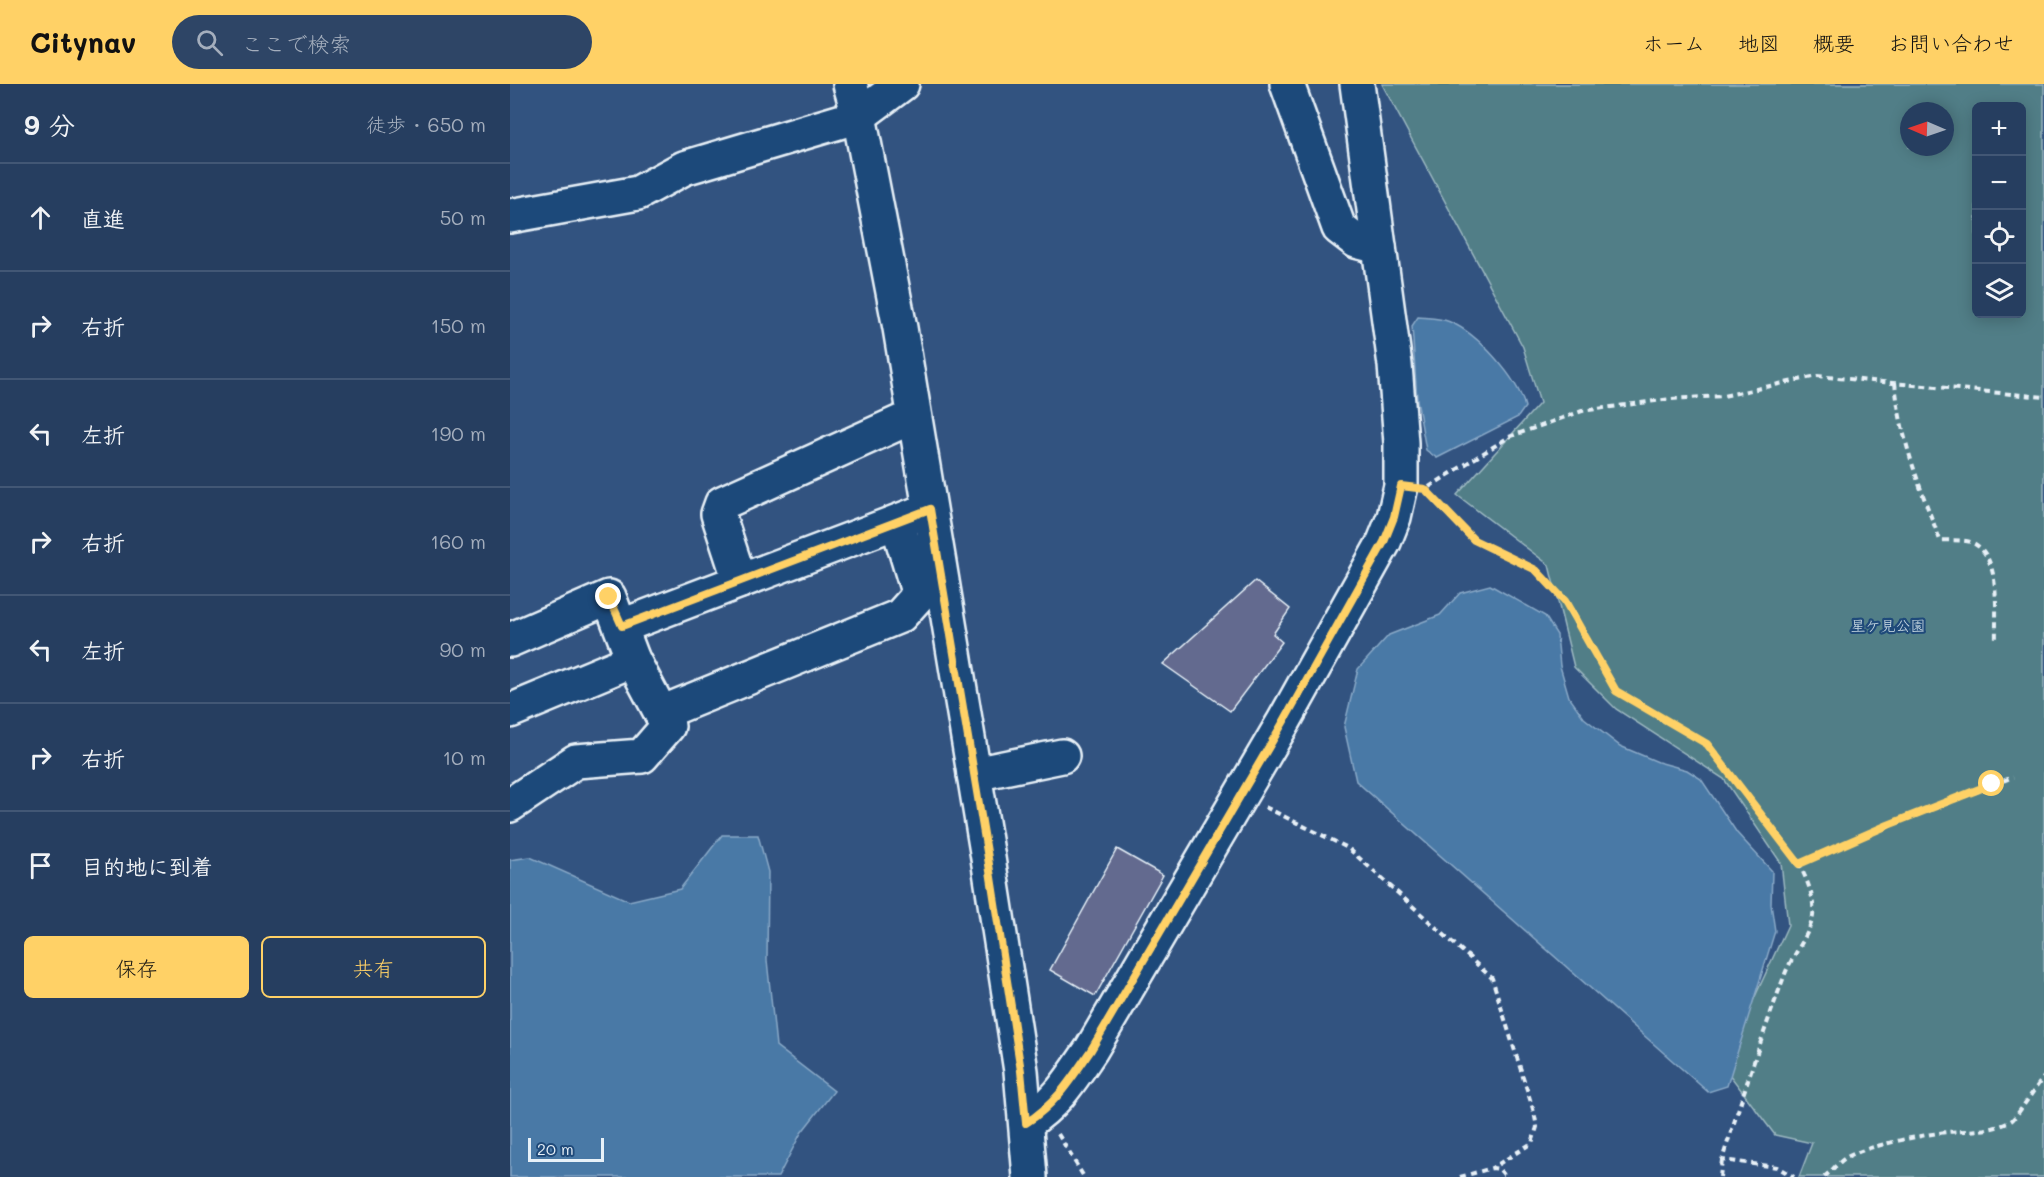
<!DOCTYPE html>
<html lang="ja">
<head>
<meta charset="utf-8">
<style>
  body { margin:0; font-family:Mali,"Klee One",sans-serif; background:#2e4566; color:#f1f3f6 }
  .controls { position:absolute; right:18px; top:18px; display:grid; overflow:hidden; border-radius:9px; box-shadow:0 3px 15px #0003 }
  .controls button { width:54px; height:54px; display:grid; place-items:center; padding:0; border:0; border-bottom:2px solid #425775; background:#263e60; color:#f1f3f6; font:30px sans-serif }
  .compass { position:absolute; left:1390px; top:18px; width:54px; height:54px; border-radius:50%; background:#263e60; box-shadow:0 3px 15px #0003; rotate:272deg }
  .scale { position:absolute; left:18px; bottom:15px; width:76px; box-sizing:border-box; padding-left:6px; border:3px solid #e8f1f8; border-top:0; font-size:16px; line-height:21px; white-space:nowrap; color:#e8f1f8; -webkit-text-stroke:4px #1f4a7a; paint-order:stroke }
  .stop { position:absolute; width:18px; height:18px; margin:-14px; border:4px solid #ffd166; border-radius:50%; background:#fff }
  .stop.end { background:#ffd166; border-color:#fff; box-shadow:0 2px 6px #0008 }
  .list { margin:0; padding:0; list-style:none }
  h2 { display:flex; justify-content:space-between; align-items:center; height:78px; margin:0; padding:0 24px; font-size:26px }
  h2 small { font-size:20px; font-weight:400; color:#a4aebd }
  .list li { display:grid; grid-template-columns:39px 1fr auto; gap:18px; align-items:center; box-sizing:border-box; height:108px; padding:0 24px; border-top:2px solid #425775 }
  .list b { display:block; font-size:22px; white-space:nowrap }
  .list em { font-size:20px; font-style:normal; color:#a4aebd }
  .actions { display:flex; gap:12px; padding:18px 24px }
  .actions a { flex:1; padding:14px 0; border:2px solid #ffd166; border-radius:9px; text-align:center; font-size:21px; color:#ffd166 }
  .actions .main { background:#ffd166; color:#111 }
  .icon { flex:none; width:33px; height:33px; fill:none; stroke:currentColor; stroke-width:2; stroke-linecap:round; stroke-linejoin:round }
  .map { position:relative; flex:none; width:1534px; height:1093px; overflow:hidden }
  header { display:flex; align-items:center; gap:36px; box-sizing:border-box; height:84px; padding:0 30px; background:#ffd166; color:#111 }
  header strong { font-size:28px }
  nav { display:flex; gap:33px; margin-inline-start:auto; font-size:21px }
  .search { width:420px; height:54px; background:#2e4566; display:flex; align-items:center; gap:15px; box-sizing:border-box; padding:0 21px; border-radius:33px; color:#a4aebd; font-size:22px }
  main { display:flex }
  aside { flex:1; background:#263e60 }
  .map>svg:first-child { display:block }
  .green { fill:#517e87; stroke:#9cb8c0; stroke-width:1.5; fill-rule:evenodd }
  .water { fill:#4a79a6; stroke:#89a9c7; stroke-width:1.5 }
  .building { fill:#636b8f; stroke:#e8f1f8; stroke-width:1.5 }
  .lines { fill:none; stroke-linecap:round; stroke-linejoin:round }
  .minor-casing { stroke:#e8f1f8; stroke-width:38 }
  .path { stroke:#e8f1f8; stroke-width:4; stroke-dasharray:6 4.5; stroke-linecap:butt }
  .minor { stroke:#1f4a7a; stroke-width:33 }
  .route { stroke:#ffd166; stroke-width:8 }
  .labels { text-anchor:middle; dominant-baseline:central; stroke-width:4.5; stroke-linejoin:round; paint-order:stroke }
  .park-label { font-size:15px; fill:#d1e0e7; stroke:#1f4a7a }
</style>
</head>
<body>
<header>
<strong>Citynav</strong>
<div class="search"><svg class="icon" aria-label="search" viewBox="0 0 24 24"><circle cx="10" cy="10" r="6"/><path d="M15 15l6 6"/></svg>ここで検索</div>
<nav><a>ホーム</a><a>地図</a><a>概要</a><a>お問い合わせ</a></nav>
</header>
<main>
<aside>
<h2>9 分<small>徒歩 · 650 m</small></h2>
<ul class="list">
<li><svg class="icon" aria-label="ahead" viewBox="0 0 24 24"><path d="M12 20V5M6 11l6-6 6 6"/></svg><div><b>直進</b></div><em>50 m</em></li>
<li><svg class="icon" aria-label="right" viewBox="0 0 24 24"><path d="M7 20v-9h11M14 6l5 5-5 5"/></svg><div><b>右折</b></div><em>150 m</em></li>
<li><svg class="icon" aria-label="left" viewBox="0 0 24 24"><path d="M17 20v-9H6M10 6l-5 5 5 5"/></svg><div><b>左折</b></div><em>190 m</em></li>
<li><svg class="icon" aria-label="right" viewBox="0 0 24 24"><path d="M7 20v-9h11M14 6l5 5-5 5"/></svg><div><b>右折</b></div><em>160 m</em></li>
<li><svg class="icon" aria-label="left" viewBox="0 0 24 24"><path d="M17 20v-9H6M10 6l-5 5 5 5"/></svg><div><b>左折</b></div><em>90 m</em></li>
<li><svg class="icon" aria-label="right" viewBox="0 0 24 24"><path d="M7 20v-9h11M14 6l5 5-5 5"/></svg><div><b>右折</b></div><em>10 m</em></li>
<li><svg class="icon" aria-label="arrive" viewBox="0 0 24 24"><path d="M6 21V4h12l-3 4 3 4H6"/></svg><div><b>目的地に到着</b></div></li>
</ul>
<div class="actions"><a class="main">保存</a><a>共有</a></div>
</aside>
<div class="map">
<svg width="1534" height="1093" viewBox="0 0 1534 1093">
  <rect width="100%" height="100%" fill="#325380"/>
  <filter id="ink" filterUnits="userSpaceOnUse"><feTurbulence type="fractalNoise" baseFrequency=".0167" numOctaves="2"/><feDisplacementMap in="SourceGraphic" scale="12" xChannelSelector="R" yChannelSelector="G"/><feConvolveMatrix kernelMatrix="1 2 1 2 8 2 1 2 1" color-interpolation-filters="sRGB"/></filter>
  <g filter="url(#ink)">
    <path class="green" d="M872,0H1534V1093H1289L1302,1059L1265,1051L1213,982L1278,841L1271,779L1214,695L1106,625L1064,583L1039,481L947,411L1030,319L1013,263ZM1466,22H1512V230H1466ZM1399,27H1435V63H1399Z"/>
    <g class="water">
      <path d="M908,233C918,234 931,234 940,238C967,249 1008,294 1015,323L1008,333L927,374L916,366L907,316L902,242Z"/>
      <polygon points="980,501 1035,532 1047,551 1050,582 1059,613 1074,634 1110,662 1148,678 1177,686 1191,695 1227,749 1262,787 1261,820 1265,847 1217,1002 1198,1008 846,697 834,643 848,585 879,551 930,531 950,509"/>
      <polygon points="212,751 248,751 258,788 257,876 266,962 324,1007 291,1049 268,1093 0,1093 0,776 20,773 119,817 170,805"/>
    </g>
    <g class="building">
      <polygon points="745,497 780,525 763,550 772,558 720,627 653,580"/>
      <polygon points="607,765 653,791 585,912 540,886"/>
    </g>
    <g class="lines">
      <defs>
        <g id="minor">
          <polyline points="340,0 349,32 390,244 478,774 511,987 520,1093"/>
          <polyline points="777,0 829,144 846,157 869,163"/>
          <polyline points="0,132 128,109 174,84 349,32 392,0"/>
          <polyline points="230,497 208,430 212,419 404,332"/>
          <polyline points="112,542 407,430"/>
          <polyline points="0,556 99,513 123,576 158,642 132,672 66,677 0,721"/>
          <polyline points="0,627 123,576"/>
          <polyline points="151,629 390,532 409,511 387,438"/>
          <polyline points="464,690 552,672"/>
          <path d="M516,1039C547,1019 561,995 581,966L774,637L874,458L884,433L891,402V359L885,281L847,0"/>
        </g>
      </defs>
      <use href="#minor" class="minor-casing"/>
      <g class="path">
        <path d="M1385,298C1390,354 1410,404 1430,456C1439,457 1455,455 1463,459C1492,473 1485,530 1486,557"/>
        <polyline points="919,403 999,353 1072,327 1160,315 1213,312 1307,292 1534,313"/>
        <path d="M918,409L964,456L1026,486L1055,517L1106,607L1197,660L1289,780C1297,796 1305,813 1303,832C1300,850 1282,872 1275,890C1252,951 1232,1014 1212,1076L1267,1083L1284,1093"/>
        <polyline points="755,723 838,764 982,894 1024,1028 1027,1043 1022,1059 982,1084"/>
        <polyline points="1289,780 1379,741 1503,693"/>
        <polyline points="548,1050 574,1093"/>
        <polyline points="950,1093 982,1084 989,1085 996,1093"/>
        <polyline points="1210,1093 1212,1076"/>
        <path d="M1314,1093C1323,1086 1329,1077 1339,1072C1358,1062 1415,1050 1438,1048C1459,1046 1482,1048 1501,1037C1506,1034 1527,1001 1534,993"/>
      </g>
      <use href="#minor" class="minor"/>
    </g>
  </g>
  <g class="lines" filter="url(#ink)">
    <path class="route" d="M99,513L112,542L420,425L478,774L511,987L516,1039C547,1019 561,995 581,966L774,637L874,458L884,433L891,402L915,405L964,456L1026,486L1055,517L1106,607L1197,660L1289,780L1378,741L1482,700"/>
  </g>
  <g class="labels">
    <g class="park-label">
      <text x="1378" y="541">星ケ見公園</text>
    </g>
  </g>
</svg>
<div class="controls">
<button>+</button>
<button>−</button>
<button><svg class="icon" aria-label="locate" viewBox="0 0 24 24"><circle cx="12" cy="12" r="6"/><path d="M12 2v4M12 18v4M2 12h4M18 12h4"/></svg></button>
<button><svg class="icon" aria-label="layers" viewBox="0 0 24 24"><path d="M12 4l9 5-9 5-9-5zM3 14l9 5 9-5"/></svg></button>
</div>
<svg class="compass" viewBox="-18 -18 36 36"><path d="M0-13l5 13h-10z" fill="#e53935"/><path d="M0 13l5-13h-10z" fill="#a4aebd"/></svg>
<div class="scale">20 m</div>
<div class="stop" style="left:1482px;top:700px"></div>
<div class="stop end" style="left:99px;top:513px"></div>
</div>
</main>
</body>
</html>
